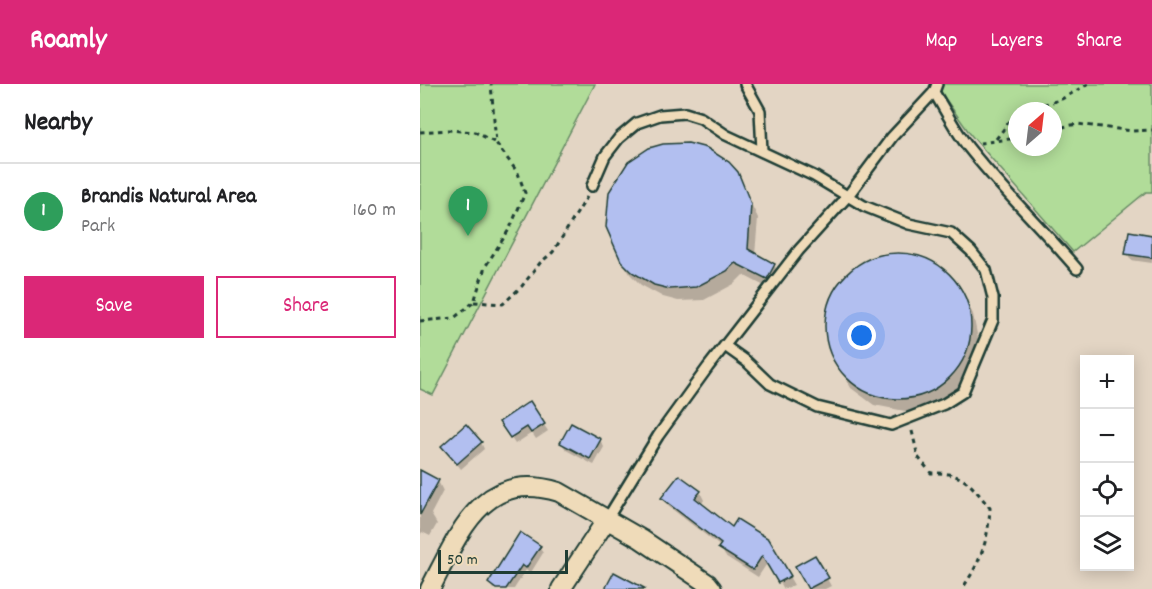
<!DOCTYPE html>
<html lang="en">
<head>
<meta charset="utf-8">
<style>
  body { margin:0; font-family:Dekko,sans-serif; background:#f6f6f6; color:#202124 }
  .controls { position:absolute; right:18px; bottom:18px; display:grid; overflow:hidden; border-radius:0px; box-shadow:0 3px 15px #0003 }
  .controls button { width:54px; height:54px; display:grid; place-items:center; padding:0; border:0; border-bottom:2px solid #e0e0e0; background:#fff; color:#202124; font:30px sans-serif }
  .compass { position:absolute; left:588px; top:18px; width:54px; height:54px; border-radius:50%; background:#fff; box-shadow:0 3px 15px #0003; rotate:28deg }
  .scale { position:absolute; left:18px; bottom:15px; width:130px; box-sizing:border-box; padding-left:6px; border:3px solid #1f3d34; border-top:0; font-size:16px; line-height:21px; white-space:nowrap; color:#1f3d34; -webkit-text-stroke:4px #efdbb9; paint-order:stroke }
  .you { position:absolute; left:442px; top:252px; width:21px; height:21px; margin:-15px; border:4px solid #fff; border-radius:50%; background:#1a73e8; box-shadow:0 0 0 9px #1a73e833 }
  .badge { display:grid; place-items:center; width:39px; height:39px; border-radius:50%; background:#db2777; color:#fff; font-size:20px; font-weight:700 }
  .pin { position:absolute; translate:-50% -50px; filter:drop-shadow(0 2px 3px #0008) }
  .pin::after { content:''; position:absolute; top:32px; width:21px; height:18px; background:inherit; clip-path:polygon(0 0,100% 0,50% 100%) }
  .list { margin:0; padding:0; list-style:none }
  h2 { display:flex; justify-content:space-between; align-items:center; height:78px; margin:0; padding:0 24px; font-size:26px }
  h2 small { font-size:20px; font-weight:400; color:#757577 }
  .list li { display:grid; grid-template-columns:39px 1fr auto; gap:18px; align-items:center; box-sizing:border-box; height:96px; padding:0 24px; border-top:2px solid #e0e0e0 }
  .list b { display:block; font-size:22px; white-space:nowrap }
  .list p { margin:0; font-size:20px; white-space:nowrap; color:#757577 }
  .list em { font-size:20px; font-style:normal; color:#757577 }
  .actions { display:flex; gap:12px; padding:18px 24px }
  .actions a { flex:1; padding:14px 0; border:2px solid #db2777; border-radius:0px; text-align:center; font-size:21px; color:#db2777 }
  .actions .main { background:#db2777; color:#fff }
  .icon { flex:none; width:33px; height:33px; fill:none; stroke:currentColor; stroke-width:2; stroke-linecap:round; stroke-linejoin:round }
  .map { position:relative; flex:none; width:732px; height:505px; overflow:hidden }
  header { display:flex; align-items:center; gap:36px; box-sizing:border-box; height:84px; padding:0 30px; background:#db2777; color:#fff }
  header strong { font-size:28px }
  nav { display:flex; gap:33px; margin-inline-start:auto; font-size:21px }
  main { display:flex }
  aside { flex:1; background:#fff }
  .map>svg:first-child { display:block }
  .green { fill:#b1dc99; stroke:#688c66; stroke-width:1.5; fill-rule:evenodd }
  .shadow { fill:#0003 }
  .building { fill:#b2bff0; stroke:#1f3d34; stroke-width:1.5 }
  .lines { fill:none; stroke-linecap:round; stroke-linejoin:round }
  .lane-casing { stroke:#1f3d34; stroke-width:14 }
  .street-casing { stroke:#1f3d34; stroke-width:22 }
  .path { stroke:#1f3d34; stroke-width:3; stroke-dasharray:4.5 4.5; stroke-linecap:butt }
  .lane { stroke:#efdbb9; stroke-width:9 }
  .street { stroke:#efdbb9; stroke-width:18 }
</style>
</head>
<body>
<header>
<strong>Roamly</strong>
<nav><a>Map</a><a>Layers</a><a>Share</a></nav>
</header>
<main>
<aside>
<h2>Nearby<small></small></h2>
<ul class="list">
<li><span class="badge" style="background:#2e9e5b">1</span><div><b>Brandis Natural Area</b><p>Park</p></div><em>160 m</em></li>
</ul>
<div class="actions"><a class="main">Save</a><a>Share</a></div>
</aside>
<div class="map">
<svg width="732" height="505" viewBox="0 0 732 505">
  <rect width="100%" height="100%" fill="#e3d5c4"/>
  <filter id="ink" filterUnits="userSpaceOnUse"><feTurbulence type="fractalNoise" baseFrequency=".0167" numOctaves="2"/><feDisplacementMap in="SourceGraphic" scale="12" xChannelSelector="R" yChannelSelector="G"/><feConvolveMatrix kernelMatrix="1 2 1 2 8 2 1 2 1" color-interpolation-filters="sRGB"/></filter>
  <g filter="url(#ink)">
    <g class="green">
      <polygon points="0,0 175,0 13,311 0,305"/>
      <path d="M523,0H732V108H726L653,168L551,51L519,6ZM597,27H633V63H597Z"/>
    </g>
    <g class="shadow">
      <polygon points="316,89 338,134 335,171 354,181 362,194 354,207 323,191 314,200 284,216 258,217 243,213 221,201 210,190 202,177"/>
      <polygon points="732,152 732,179 711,176 707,169"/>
      <polygon points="477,170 502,174 518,182 536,200 553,230 558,255 556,274 546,297 530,313 508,325 490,328 454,321 431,304 408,261 407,224 417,202 438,181 462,171"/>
      <polygon points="110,320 128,347 116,355 112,349 95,360 85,345"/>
      <polygon points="180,356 184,363 174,381 146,366 142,359"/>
      <polygon points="61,358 64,365 41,385 23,362"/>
      <polygon points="0,388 18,397 23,407 11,430 17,440 10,452 2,448 0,451"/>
      <polygon points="280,408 284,416 281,421 312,445 348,456 374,501 364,505 348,478 338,493 305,472 301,463 248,422 243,414"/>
      <polygon points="119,463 123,469 110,490 106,486 94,505 73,505 69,499"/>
      <polygon points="395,473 411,502 405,505 390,505 377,483"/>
    </g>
    <g class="building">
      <polygon points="268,59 287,64 309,78 318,88 331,120 328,165 355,180 347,195 315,179 307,187 276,203 250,205 234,201 212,188 201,177 186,143 189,108 208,78 229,64 243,60"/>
      <polygon points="709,147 732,151 732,174 705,170"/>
      <circle cx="478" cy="242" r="73"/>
      <polygon points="110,317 125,340 111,349 107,343 90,354 79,338"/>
      <polygon points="151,339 181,355 170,375 140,359"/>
      <polygon points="46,340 62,358 37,380 21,362"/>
      <polygon points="0,386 19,396 0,431"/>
      <polygon points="259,391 281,407 275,414 312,443 317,435 349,455 371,492 358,499 342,472 333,486 298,464 301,460 241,414"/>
      <polygon points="100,448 121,462 106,484 102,481 86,505 76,505 68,499"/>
      <polygon points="395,471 409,494 388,505 375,482"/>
      <polygon points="194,488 226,505 185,505"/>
    </g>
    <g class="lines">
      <defs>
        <g id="lane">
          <polyline points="325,0 340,27 342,67"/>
          <path d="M514,8C525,26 535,46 548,63C582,106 622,144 657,185"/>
          <polyline points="172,102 185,72 199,54 217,39 240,31 265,29 281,34 306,51 394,92 444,122 489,140 531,149 551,167 566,186 573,214 573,236 543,308 524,320 471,341 397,323 350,300 326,277 305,262"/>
          <polyline points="187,435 238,352 288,283 379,166 427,113 472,53 514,8 517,0"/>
        </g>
        <g id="street">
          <path d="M10,505C39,450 62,384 139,408L221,455L288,500L292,505"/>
          <polyline points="141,505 187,435"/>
        </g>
      </defs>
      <use href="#lane" class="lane-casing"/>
      <use href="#street" class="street-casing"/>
      <g class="path">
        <polyline points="607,27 613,23 640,16 668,0"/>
        <polyline points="633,45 657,40 713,47 732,46"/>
        <polyline points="0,48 28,46 55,48 76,59"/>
        <polyline points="576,55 590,37 597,33"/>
        <polyline points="560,59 597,54"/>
        <polyline points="54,218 83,220 102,202 120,179 133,168 167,113"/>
        <polyline points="0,237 34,234 54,218 65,183 90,144 105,109 98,89 76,59 71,0"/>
        <path d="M492,347L498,373L511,389C544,388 551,401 570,424C568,458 561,477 542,505"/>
      </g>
      <use href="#lane" class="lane"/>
      <use href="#street" class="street"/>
    </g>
  </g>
</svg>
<div class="controls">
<button>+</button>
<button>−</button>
<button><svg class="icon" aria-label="locate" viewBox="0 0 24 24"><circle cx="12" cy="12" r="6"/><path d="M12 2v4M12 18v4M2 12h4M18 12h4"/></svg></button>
<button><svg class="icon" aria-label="layers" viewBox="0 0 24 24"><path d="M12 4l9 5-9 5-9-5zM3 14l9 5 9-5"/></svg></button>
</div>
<svg class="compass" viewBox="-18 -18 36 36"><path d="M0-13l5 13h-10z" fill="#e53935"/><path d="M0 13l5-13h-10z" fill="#757577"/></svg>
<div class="scale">50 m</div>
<div class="you"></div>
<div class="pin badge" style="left:48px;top:152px;background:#2e9e5b">1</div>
</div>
</main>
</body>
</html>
